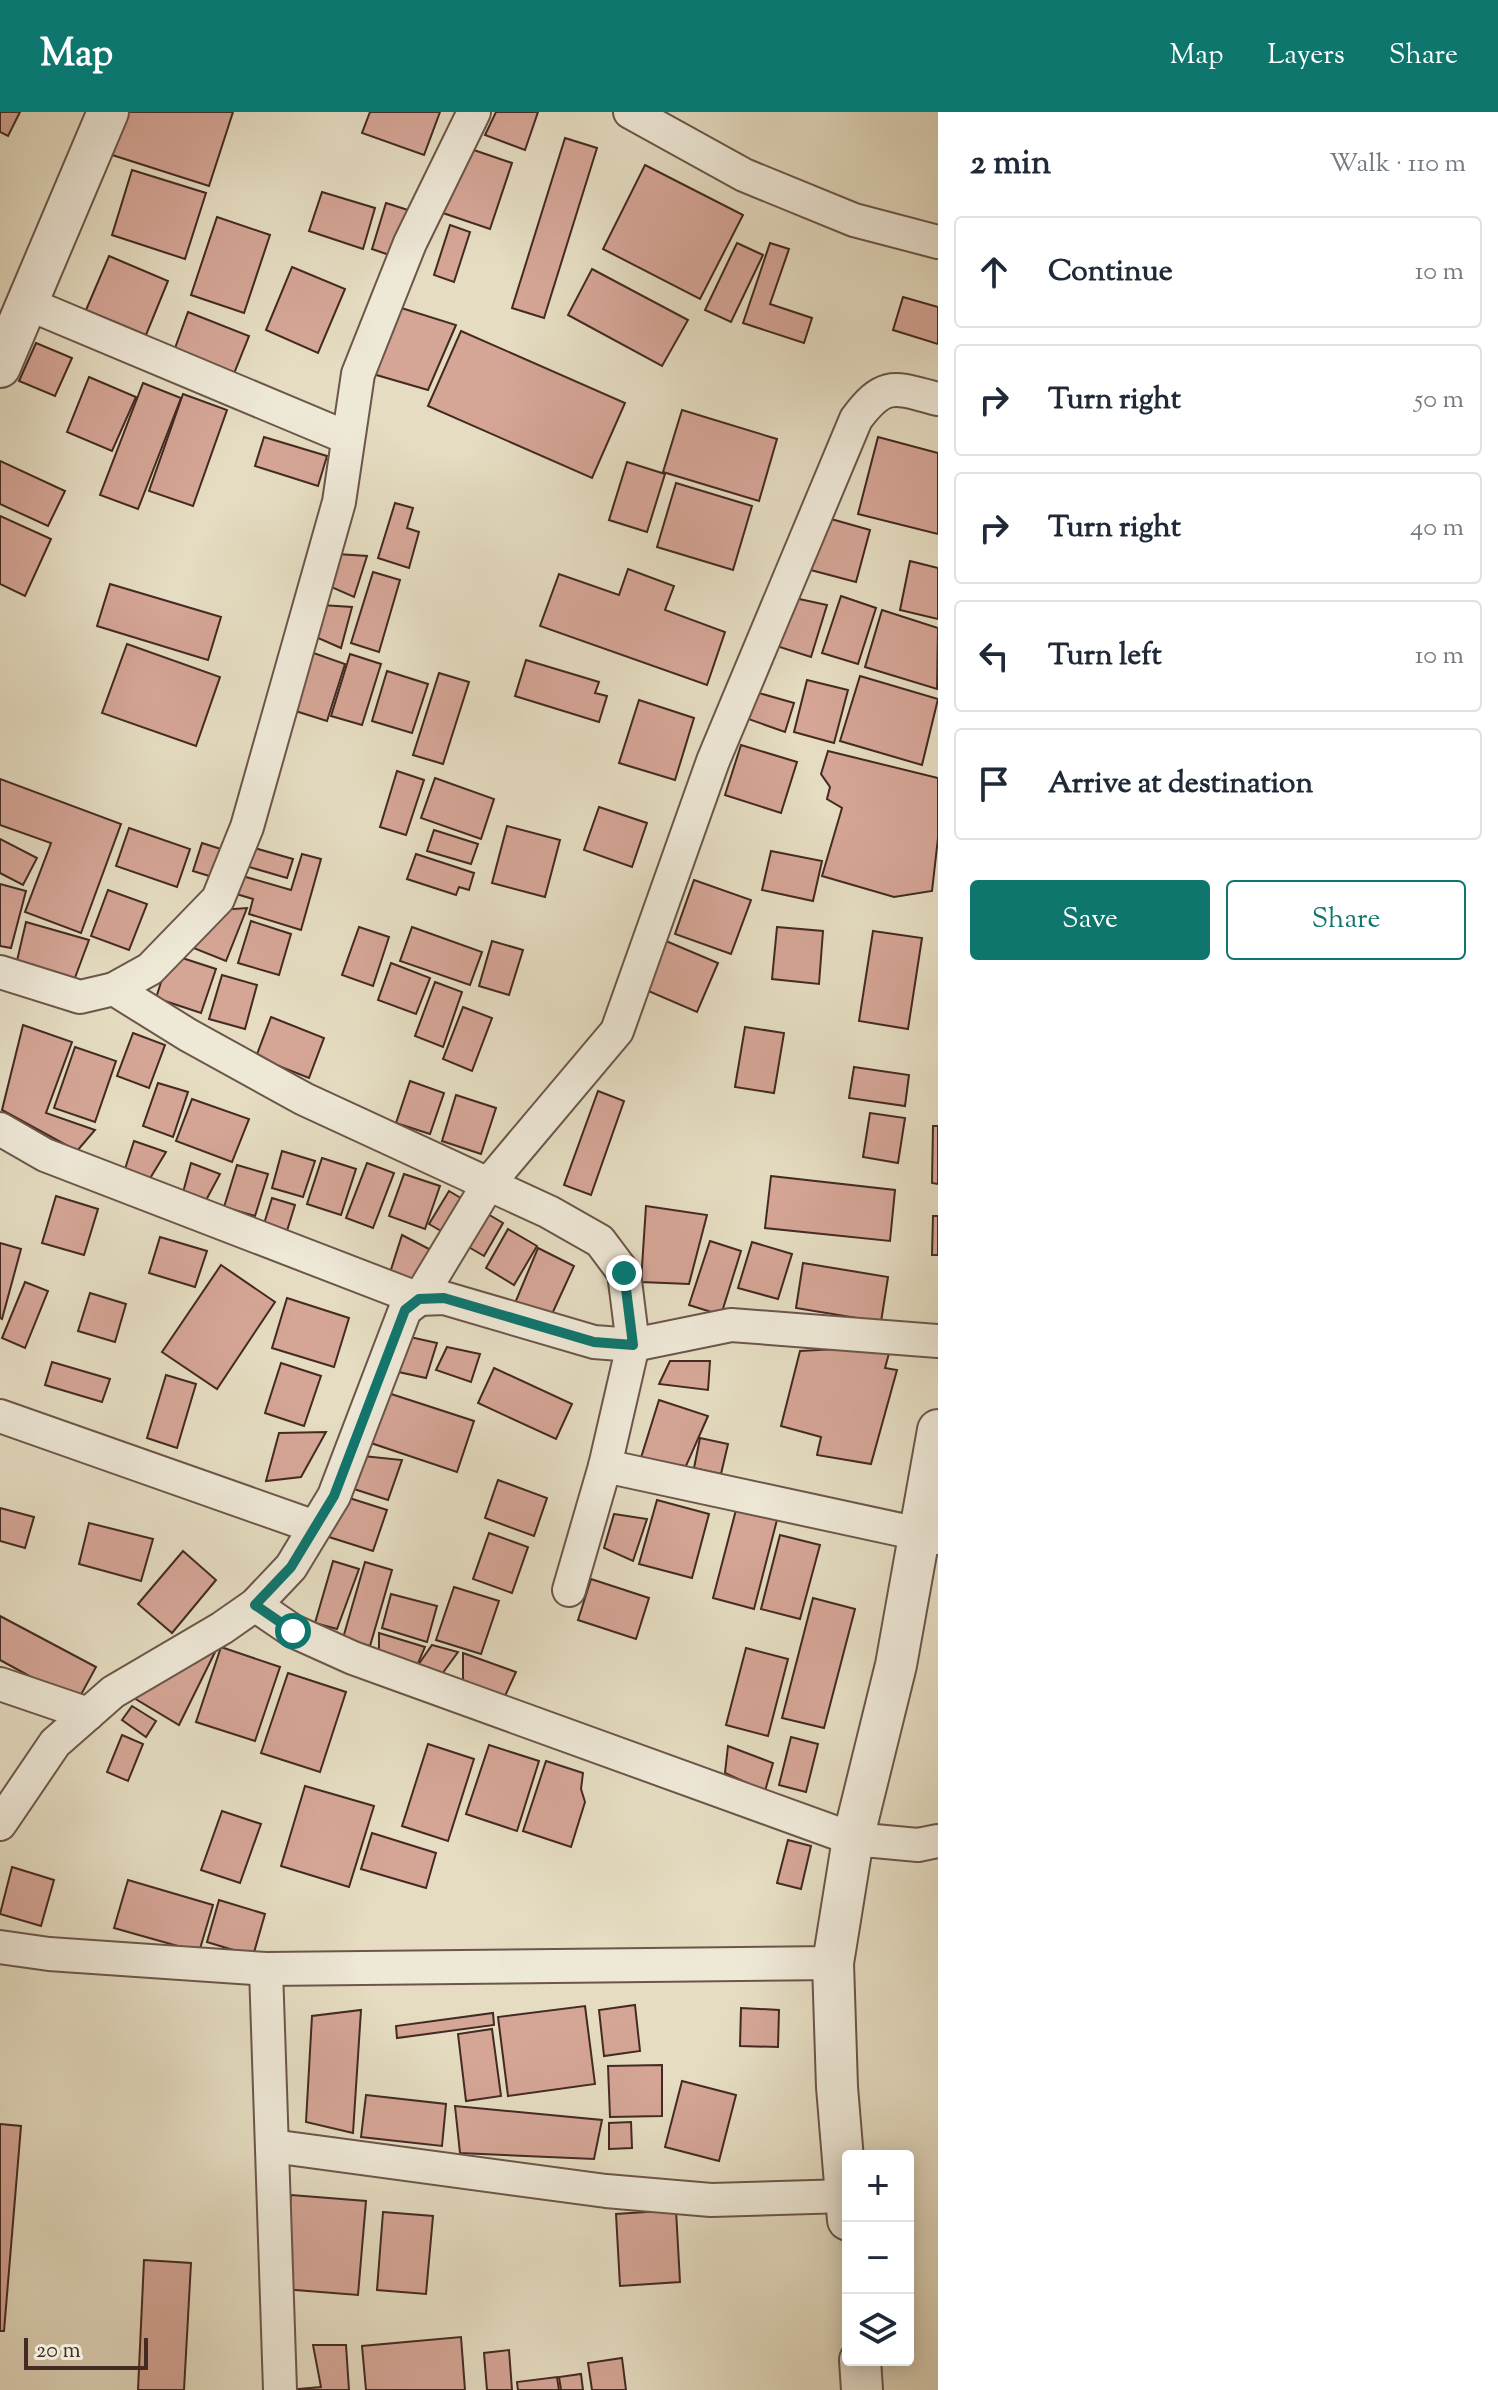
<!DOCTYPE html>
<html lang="en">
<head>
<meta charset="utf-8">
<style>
  body { margin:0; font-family:"Sorts Mill Goudy",serif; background:#f2f2f3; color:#1f2937 }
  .controls { position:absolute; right:24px; bottom:24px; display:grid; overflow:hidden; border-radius:8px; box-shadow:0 4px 20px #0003 }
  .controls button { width:72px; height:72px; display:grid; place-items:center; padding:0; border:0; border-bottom:2px solid #e0e1e3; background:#fff; color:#1f2937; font:40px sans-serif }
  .scale { position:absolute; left:24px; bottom:20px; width:124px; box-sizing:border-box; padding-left:8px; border:4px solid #432a22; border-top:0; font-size:22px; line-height:28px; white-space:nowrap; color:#432a22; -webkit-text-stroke:6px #eee8d7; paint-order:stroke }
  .stop { position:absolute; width:24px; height:24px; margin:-18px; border:6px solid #0f766e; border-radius:50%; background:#fff }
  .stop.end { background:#0f766e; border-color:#fff; box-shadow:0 2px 8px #0008 }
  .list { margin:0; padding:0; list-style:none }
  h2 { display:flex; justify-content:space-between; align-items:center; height:104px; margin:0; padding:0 32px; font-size:34px }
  h2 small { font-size:26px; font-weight:400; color:#747a83 }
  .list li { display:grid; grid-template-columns:52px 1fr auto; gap:24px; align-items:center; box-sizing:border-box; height:112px; margin:0 16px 16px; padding:0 16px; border:2px solid #e0e1e3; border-radius:8px }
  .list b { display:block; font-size:30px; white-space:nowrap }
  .list em { font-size:26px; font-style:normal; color:#747a83 }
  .actions { display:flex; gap:16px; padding:24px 32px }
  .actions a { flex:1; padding:18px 0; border:2px solid #0f766e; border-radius:8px; text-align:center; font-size:28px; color:#0f766e }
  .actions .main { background:#0f766e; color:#fff }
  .icon { flex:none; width:44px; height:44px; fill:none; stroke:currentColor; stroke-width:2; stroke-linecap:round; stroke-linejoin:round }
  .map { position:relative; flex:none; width:938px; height:2278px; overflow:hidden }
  header { display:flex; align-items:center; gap:48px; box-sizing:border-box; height:112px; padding:0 40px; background:#0f766e; color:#fff }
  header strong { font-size:38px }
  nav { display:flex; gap:44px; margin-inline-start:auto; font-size:28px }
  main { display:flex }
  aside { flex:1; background:#fff }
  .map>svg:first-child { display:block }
  .building { fill:#d5a596; stroke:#432a22; stroke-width:2 }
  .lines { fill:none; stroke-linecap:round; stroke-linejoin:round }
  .minor-casing { stroke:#6c564a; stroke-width:36 }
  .tertiary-casing { stroke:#6c564a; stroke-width:44 }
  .minor { stroke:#eee8d7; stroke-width:32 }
  .tertiary { stroke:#eee8d7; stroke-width:40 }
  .route { stroke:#0f766e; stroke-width:10 }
</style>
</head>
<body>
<header>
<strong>Map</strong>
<nav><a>Map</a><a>Layers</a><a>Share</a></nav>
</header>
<main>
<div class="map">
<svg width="938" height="2278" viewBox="0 0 938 2278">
  <rect width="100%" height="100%" fill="#e5dcc1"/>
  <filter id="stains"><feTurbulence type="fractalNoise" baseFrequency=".0025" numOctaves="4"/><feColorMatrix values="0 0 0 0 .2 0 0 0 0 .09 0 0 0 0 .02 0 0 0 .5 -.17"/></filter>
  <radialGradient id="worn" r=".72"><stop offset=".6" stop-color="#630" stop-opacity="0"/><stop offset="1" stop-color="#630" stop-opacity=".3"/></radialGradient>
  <g class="building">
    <polygon points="0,0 20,0 8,24 0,20"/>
    <polygon points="119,0 233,0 209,74 106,41"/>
    <polygon points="370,0 440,0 424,43 362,21"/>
    <polygon points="496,0 538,0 525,38 485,23"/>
    <polygon points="565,26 597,36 544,206 512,196"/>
    <polygon points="462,34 512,51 490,117 440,100"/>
    <polygon points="645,53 743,103 700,187 603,137"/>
    <polygon points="132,58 206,81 185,147 112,123"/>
    <polygon points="322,80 375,96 363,137 309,119"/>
    <polygon points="386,91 411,99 398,146 372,137"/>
    <polygon points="217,105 270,123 244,201 191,183"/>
    <polygon points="450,113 470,120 454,170 434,163"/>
    <polygon points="737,131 763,143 731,210 705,198"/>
    <polygon points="770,131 789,137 770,192 812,206 804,231 743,211"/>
    <polygon points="109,144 168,169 146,223 86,198"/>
    <polygon points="292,155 345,177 318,241 266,218"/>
    <polygon points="592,157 688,208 662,254 568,203"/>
    <polygon points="903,185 938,195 938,232 893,218"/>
    <polygon points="395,194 456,213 428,278 373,262"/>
    <polygon points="188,200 249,224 233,264 174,239"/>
    <polygon points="461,219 625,291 592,366 428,294"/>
    <polygon points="36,231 72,246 55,284 19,269"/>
    <polygon points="89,265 136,285 112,339 67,320"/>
    <polygon points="143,271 181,286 138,397 100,383"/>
    <polygon points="183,282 227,298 193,394 149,379"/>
    <polygon points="682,298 777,327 759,389 663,360"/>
    <polygon points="264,325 327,344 318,374 255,354"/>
    <polygon points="878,325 938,341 938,422 858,402"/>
    <polygon points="0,349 65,379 48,414 0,392"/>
    <polygon points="627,350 665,362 647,420 609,408"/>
    <polygon points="676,371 752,394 733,458 657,435"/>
    <polygon points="395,391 413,396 407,416 419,420 409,456 378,446"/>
    <polygon points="817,403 870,418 856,470 803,456"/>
    <polygon points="0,404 51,427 25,484 0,472"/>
    <polygon points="337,442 367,444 354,485 329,474"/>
    <polygon points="910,449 938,456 938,507 900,498"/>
    <polygon points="628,457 674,474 665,498 725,520 707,573 540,514 559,462 619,483"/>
    <polygon points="373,460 400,468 379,540 351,531"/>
    <polygon points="110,472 221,505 208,548 97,514"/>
    <polygon points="841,484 876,496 858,552 822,541"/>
    <polygon points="790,485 827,493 811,545 767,531"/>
    <polygon points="321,493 352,495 341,536 309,522"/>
    <polygon points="882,498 938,516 937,577 865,555"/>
    <polygon points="127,532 220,565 196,634 102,601"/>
    <polygon points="305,538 345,552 327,609 286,596"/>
    <polygon points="350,542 381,552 362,613 331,604"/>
    <polygon points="526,548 599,570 595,581 607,584 599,610 515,584"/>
    <polygon points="387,559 428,572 412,621 372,609"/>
    <polygon points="439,561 469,570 443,652 413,643"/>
    <polygon points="860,564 938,587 922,653 840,629"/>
    <polygon points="807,568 848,578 834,631 794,620"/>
    <polygon points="752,579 794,591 785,620 740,604"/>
    <polygon points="639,588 694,606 675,668 619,651"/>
    <polygon points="741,633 797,650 781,701 725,683"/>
    <polygon points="828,639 938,666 938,726 932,779 894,785 822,764 842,696 827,687 830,675 821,662"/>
    <polygon points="397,659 424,668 406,723 380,715"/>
    <polygon points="435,666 494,687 481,727 421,706"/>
    <polygon points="0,667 121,712 81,821 25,800 51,731 0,713"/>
    <polygon points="599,695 647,711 632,755 584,738"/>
    <polygon points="507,714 560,728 545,785 492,771"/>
    <polygon points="129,716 190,737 177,775 116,754"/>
    <polygon points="434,718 478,732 471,752 427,739"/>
    <polygon points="0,727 37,746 23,773 0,761"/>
    <polygon points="202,731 227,739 219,767 193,759"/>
    <polygon points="251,735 293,747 287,766 246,754"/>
    <polygon points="771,739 822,749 813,789 762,778"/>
    <polygon points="302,742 321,747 301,818 249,802 253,787 233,781 239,763 291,778"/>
    <polygon points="416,742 474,761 469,778 459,775 456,783 407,767"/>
    <polygon points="694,768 751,788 731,842 675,822"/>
    <polygon points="0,772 26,779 11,836 0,834"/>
    <polygon points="108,778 147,792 129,838 91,824"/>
    <polygon points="247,796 226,849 181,831 219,798"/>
    <polygon points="251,809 291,822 279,863 238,851"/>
    <polygon points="26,810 89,828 73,871 16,853"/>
    <polygon points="359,815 389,825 373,874 342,863"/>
    <polygon points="412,815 482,840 470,873 400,849"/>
    <polygon points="777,815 823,819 819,872 772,867"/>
    <polygon points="873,819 922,826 908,917 859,909"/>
    <polygon points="492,829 523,838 509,883 479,874"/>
    <polygon points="666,829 718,851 697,900 646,878"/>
    <polygon points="170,842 216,857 201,901 156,886"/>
    <polygon points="391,851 430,866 416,902 378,888"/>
    <polygon points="222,863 257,873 245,917 209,907"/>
    <polygon points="435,870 462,880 443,935 415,924"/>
    <polygon points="463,895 492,906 472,959 443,947"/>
    <polygon points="271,905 324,926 309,966 256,945"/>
    <polygon points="23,913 72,930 46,1001 95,1018 77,1039 2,998"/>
    <polygon points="745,915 784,921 774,981 735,975"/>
    <polygon points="133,921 165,933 149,976 117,964"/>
    <polygon points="75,935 116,949 95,1010 54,996"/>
    <polygon points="854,955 909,963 905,994 849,986"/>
    <polygon points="410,969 444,981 430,1022 396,1011"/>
    <polygon points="158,971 188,980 173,1025 143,1014"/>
    <polygon points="598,979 624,989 591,1083 564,1073"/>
    <polygon points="456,983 496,996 481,1042 442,1029"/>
    <polygon points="192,987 249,1007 232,1050 176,1029"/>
    <polygon points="870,1001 905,1006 898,1051 863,1045"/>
    <polygon points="933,1014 938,1014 938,1072 932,1071"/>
    <polygon points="134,1029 166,1040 149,1068 124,1060"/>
    <polygon points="282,1039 315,1049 303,1085 272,1076"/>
    <polygon points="322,1046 356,1057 341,1103 307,1092"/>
    <polygon points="191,1051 220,1062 204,1092 182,1084"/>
    <polygon points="367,1051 394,1061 373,1116 346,1106"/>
    <polygon points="237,1053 268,1062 255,1104 224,1095"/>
    <polygon points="404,1062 440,1074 425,1117 389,1104"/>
    <polygon points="771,1064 895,1078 890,1129 765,1116"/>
    <polygon points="449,1079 503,1111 484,1144 429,1112"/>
    <polygon points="56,1084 98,1097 84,1143 42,1131"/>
    <polygon points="272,1086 295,1093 286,1122 263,1115"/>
    <polygon points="646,1094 707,1103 689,1172 641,1170"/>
    <polygon points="933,1104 938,1104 938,1143 932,1143"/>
    <polygon points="508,1117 537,1134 514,1173 486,1156"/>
    <polygon points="402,1123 433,1139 422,1167 388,1167"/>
    <polygon points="160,1125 207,1139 195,1175 149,1161"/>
    <polygon points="710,1129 741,1139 721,1203 689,1193"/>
    <polygon points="752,1130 792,1142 778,1187 738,1176"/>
    <polygon points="0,1131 21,1137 2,1207 0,1206"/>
    <polygon points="538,1136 574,1154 552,1202 515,1191"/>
    <polygon points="803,1151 888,1165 881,1210 796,1196"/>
    <polygon points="221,1153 275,1190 217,1277 162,1240"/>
    <polygon points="25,1170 48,1179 25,1236 2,1226"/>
    <polygon points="90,1181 126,1192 115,1230 78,1219"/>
    <polygon points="287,1186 349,1206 334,1255 272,1236"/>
    <polygon points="410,1225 437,1231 426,1266 394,1259"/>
    <polygon points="891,1234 885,1256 897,1258 871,1352 817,1343 821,1325 781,1314 800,1239"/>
    <polygon points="447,1235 480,1242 471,1270 436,1258"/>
    <polygon points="670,1249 710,1249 708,1278 659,1272"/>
    <polygon points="52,1250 110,1267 102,1290 45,1273"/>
    <polygon points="281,1251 321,1264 304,1314 265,1301"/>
    <polygon points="494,1256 572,1292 556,1327 478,1291"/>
    <polygon points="166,1263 196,1272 177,1336 147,1326"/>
    <polygon points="385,1280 474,1309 457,1360 368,1330"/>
    <polygon points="659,1288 708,1304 686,1354 640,1349"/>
    <polygon points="326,1320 301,1365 266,1369 279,1321"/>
    <polygon points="700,1326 728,1332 721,1362 694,1356"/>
    <polygon points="363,1344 402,1348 388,1388 354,1377"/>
    <polygon points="498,1368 547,1386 534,1424 485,1406"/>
    <polygon points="343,1384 387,1398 373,1439 329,1425"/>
    <polygon points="657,1388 709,1402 692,1466 639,1452"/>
    <polygon points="737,1394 778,1404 754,1497 713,1486"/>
    <polygon points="0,1396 34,1405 25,1436 0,1429"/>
    <polygon points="614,1402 647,1407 633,1449 604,1436"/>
    <polygon points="89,1411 153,1427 141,1469 79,1452"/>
    <polygon points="489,1421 528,1435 512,1481 473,1467"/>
    <polygon points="780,1423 820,1433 800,1507 761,1497"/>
    <polygon points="183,1439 216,1468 172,1521 138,1492"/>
    <polygon points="333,1449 359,1457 337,1517 315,1511"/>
    <polygon points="365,1450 392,1458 370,1534 343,1526"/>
    <polygon points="591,1467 649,1486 636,1527 578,1508"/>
    <polygon points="454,1475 499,1489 481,1542 436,1528"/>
    <polygon points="391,1482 437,1494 427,1530 382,1516"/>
    <polygon points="813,1486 855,1497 824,1616 782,1606"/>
    <polygon points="0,1504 96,1555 77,1590 0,1548"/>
    <polygon points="379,1521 425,1535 416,1556 379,1540"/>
    <polygon points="221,1528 179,1613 129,1583"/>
    <polygon points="432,1533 458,1540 442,1562 416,1556"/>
    <polygon points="221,1535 280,1555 255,1629 196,1610"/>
    <polygon points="746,1536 788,1547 768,1624 726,1613"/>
    <polygon points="463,1541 516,1560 505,1584 463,1571"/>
    <polygon points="288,1561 346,1580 320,1660 261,1641"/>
    <polygon points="132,1594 156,1609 146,1625 122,1608"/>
    <polygon points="122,1623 143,1632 128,1669 107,1660"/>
    <polygon points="791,1625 818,1632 806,1680 779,1673"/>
    <polygon points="428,1632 474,1647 448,1729 402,1714"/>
    <polygon points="489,1633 539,1649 517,1719 466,1702"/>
    <polygon points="728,1634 773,1651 765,1679 725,1661"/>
    <polygon points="546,1649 583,1661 581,1677 585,1690 571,1735 523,1719"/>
    <polygon points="305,1674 374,1694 349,1775 281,1754"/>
    <polygon points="222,1699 261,1712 240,1771 201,1758"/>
    <polygon points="372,1721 436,1741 426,1776 361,1757"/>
    <polygon points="788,1728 811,1734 801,1777 777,1771"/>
    <polygon points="12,1755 54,1768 41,1814 0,1802"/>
    <polygon points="128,1768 213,1793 199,1840 114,1816"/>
    <polygon points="219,1788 265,1802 253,1844 207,1830"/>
    <polygon points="635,1893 640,1939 604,1944 599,1898"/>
    <polygon points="585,1894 595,1972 508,1984 498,1905"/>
    <polygon points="741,1896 779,1898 778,1935 740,1934"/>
    <polygon points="361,1898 353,2021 306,2010 312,1904"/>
    <polygon points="493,1901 494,1913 397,1926 396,1914"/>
    <polygon points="492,1917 501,1984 466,1989 458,1922"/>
    <polygon points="662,1953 662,2004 610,2005 608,1954"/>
    <polygon points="682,1969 736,1983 719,2049 665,2035"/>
    <polygon points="366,1983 446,1992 442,2034 361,2025"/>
    <polygon points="455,1994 602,2008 594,2047 460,2041"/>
    <polygon points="631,2010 632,2036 609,2037 609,2011"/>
    <polygon points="0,2012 21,2014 4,2219 0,2219"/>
    <polygon points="291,2083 366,2089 358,2183 283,2177"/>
    <polygon points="676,2098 680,2170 620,2174 616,2102"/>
    <polygon points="383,2100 433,2104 426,2182 377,2178"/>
    <polygon points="144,2148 191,2151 184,2278 138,2278"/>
    <polygon points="461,2225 465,2278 366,2278 362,2234"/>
    <polygon points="313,2233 346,2233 349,2278 287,2278 321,2275"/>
    <polygon points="509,2238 512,2278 487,2278 484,2241"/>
    <polygon points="622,2246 626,2278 592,2278 588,2251"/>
    <polygon points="581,2262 583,2278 561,2278 559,2265"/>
    <polygon points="557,2265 559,2278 518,2278 517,2270"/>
  </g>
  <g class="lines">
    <defs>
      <g id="minor">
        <polyline points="630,0 744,63 854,108 938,130"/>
        <polyline points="26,191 348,326"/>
        <polyline points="0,860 80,885 114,877 150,857 218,787 247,715 339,390 358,262 410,131 474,0"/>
        <polyline points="114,877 188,923 304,987 549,1100 600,1129 624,1161 633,1233 605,1354 569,1478"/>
        <polyline points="0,1017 45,1043 419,1187 444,1186 594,1230 633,1233 731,1213 938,1229"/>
        <polyline points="0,1304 315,1415"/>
        <polyline points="605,1354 938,1426"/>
        <polyline points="255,1493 293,1519 353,1546 853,1727 918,1733 938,1729"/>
        <polyline points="0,1572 88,1602"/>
        <path d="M0,1712L55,1631L113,1580L222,1516L255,1493L291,1455L334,1384L405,1198L419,1187L489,1071L617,919L713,649L856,307C885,268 895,276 938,287"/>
        <polyline points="0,1835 49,1842 266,1857 833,1851"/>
        <polyline points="266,1857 280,2278"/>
        <polyline points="272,2034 606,2079 711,2088 846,2084"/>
      </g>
      <g id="tertiary">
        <polyline points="0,255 108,0"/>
        <polyline points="848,2108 837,1975 833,1851 853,1727 896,1553 938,1318"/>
        <polyline points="860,2248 862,2278"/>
      </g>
    </defs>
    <use href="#minor" class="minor-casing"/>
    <use href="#tertiary" class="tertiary-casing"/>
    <use href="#minor" class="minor"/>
    <use href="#tertiary" class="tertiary"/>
  </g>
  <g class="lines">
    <polyline class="route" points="293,1519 255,1493 291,1455 334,1384 405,1198 419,1187 444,1186 594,1230 633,1233 624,1161"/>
  </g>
  <rect width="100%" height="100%" filter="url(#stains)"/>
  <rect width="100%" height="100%" fill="url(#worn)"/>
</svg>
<div class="controls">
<button>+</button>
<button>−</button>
<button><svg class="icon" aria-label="layers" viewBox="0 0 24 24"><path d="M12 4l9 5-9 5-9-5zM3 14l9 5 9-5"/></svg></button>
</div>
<div class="scale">20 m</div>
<div class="stop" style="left:293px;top:1519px"></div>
<div class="stop end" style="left:624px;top:1161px"></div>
</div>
<aside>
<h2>2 min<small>Walk · 110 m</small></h2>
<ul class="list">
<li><svg class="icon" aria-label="ahead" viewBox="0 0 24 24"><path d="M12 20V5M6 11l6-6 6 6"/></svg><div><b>Continue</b></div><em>10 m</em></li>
<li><svg class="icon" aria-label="right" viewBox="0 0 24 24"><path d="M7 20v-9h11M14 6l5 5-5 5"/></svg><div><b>Turn right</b></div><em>50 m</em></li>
<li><svg class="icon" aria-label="right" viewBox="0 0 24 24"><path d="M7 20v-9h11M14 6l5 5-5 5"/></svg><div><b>Turn right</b></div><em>40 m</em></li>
<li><svg class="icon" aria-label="left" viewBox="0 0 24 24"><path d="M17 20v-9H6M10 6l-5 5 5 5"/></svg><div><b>Turn left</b></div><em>10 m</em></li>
<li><svg class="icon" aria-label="arrive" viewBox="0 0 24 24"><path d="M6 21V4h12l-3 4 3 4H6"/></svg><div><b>Arrive at destination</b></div></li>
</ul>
<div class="actions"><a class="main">Save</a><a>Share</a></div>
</aside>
</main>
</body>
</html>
